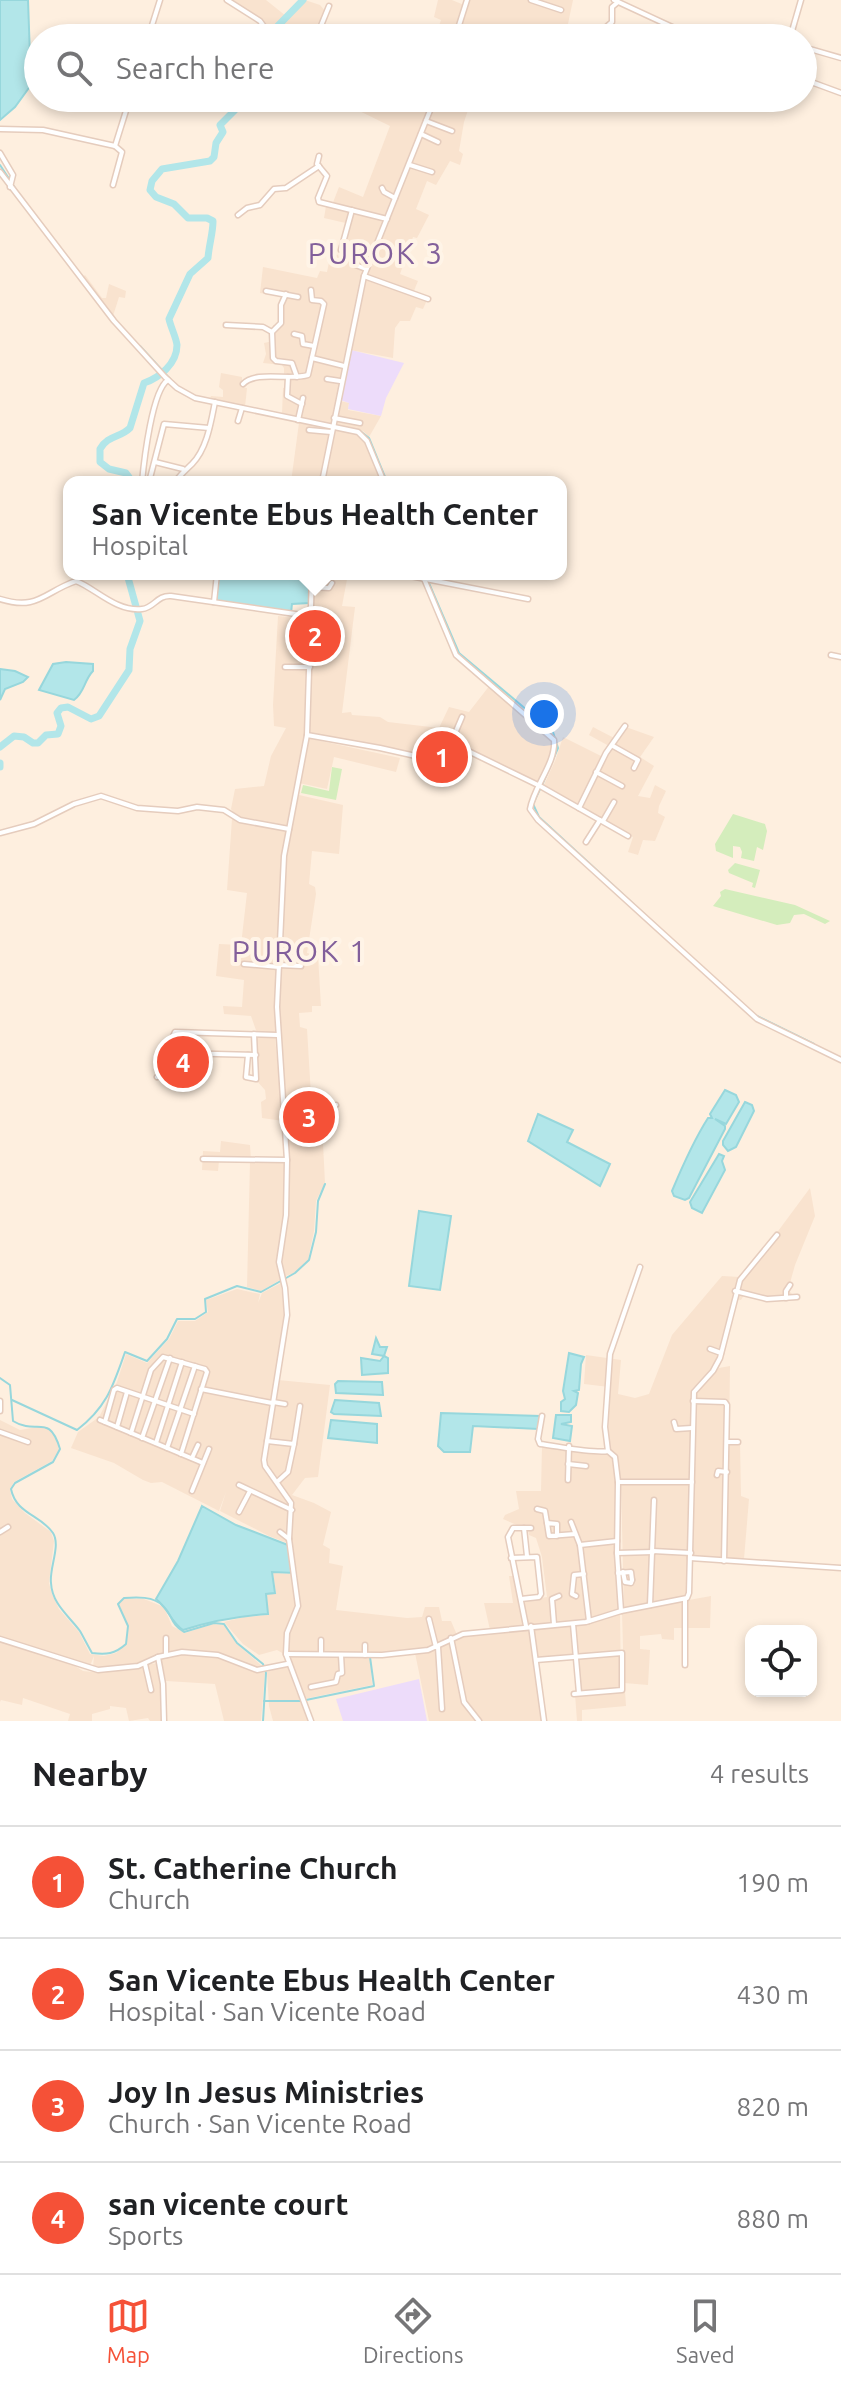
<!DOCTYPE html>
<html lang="en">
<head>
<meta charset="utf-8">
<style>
  body { margin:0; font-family:Ubuntu,sans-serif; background:#f2f2f2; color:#202124 }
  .controls { position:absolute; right:24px; bottom:24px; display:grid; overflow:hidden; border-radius:16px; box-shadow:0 4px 12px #0003 }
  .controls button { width:72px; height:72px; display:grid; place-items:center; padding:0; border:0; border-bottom:2px solid #e0e0e0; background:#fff; color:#202124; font:40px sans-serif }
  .you { position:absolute; left:544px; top:714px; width:28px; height:28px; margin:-20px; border:6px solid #fff; border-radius:50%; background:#1a73e8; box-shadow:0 0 0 12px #1a73e833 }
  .badge { display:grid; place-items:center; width:52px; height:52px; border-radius:50%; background:#f55137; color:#fff; font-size:26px; font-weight:700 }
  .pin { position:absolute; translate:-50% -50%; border:4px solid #fff; box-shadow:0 2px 8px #0006 }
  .popup { position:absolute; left:63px; top:476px; width:504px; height:104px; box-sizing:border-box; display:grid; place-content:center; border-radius:16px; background:#fff; filter:drop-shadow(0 2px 6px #0005); font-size:26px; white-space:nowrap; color:#757577 }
  .popup b { font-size:30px; color:#202124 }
  .popup::after { content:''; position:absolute; left:50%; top:100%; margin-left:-16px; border:16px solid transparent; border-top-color:#fff }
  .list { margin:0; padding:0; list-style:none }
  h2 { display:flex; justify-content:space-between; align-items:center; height:104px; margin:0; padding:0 32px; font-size:34px }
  h2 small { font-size:26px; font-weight:400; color:#757577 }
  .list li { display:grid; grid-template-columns:52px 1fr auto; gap:24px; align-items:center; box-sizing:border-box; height:112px; padding:0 32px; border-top:2px solid #e0e0e0 }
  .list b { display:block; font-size:30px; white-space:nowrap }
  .list p { margin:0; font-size:26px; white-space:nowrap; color:#757577 }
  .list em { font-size:26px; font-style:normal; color:#757577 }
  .icon { flex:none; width:44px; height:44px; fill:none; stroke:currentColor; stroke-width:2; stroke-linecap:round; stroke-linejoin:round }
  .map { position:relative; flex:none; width:841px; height:1721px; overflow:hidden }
  .search { position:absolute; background:#fff; box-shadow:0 4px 12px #0003; left:24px; right:24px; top:24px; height:88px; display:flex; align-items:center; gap:20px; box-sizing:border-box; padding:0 28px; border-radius:44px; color:#757577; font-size:30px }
  .sheet { height:552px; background:#fff }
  nav { display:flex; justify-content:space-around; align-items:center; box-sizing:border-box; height:112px; border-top:2px solid #e0e0e0; background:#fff; font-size:22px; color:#757577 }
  nav a { display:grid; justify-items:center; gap:4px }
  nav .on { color:#f55137 }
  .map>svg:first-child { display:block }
  .residential { fill:#f9e3cf }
  .education { fill:#eddcfa }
  .green { fill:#d4edbc }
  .water { fill:#b2e6e9; stroke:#97d7dc; stroke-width:2 }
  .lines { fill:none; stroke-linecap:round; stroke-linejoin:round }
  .stream { stroke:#97d7dc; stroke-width:2 }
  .river { stroke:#b2e6e9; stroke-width:7 }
  .minor-casing { stroke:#e5ccbd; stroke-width:7 }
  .minor { stroke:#fff; stroke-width:4 }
  .labels { text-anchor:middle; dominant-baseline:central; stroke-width:8; stroke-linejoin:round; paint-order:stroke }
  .neighbourhood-label { font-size:30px; letter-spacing:2px; fill:#825f9b; stroke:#fff4e7 }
</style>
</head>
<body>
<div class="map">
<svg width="841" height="1721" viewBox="0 0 841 1721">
  <rect width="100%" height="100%" fill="#feefdf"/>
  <g class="residential">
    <polygon points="230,0 266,0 286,16 271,32 265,22"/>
    <polygon points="305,0 320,5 326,12 319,30 331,35 330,38 280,38 272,34"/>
    <polygon points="438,0 452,0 464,5 453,38 435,38 441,20 434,17"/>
    <polygon points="467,0 573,0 565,38 456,38"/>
    <polygon points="333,98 432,98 370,259 388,221 435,98 472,98 464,122 459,151 463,154 460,165 450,161 436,185 427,181 416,209 429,215 417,238 413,237 400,274 418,281 413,293 365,278 332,424 282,414 283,388 286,388 287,379 284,377 284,368 282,365 263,363 266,354 264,343 273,341 273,325 282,325 285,297 260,293 263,267 317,278 320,271 327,272 331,253 338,255 339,258 350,224 324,218 326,206 365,214 332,205 339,187 363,197 390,126"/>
    <polygon points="85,275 102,298 106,298 109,284 126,291 125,298 119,297 113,316 82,278"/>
    <polygon points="366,280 427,300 423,309 416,307 410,321 400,321 395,328 393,358 350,350"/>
    <polygon points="221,373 242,377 242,387 247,388 245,407 210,399 211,396 223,397 223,390 219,387"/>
    <polygon points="340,401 349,403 348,410 381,416 369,437 363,431 335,425"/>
    <polygon points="299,423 331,428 324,482 291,482"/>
    <polygon points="335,429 363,434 383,482 325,482"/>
    <polygon points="313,574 348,574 342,606 355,607 342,713 351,712 352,715 380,717 388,722 439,728 449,707 469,712 490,685 552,740 553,750 537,785 462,747 456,747 449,762 308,733"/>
    <polygon points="278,616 308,619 305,733 288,826 236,816 231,809 235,789 264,786 271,756 286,728 274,726 273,705"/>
    <polygon points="623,726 654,737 640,757 654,766 638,796 650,798 655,785 666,791 659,806 658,813 665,817 655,841 643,840 638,855 628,852 633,837 543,787 555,761 563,737 603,757 609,746 589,735 593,727 616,739"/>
    <polygon points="307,738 400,758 396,772 334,757 327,789 299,783"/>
    <polygon points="299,795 343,805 339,854 312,851 309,884 315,887 316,894 307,953 318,956 321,1006 312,1006 312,1012 299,1013 300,1027 307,1029 312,1112 332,1108 335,1121 322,1124 325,1183 316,1201 314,1231 308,1260 294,1273 283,1277 279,1262 288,1209 289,1173 279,1030 282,899 275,1034 257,1033 251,1016 224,1014 223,1006 242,1007 244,980 216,976 219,944 241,945 247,893 227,890 232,819 288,831"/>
    <polygon points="275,1037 279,1080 283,1121 262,1118 261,1102 266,1099 265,1090 257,1081 255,1038"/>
    <polygon points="221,1141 250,1145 251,1161 286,1162 285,1215 276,1261 280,1280 261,1291 247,1287 250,1162 222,1160 219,1161 218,1171 202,1170 203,1151 220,1152"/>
    <polygon points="810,1188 815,1216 795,1265 788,1290 795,1297 759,1299 744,1295 741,1300 734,1299 717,1363 692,1389 691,1480 619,1480 615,1454 620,1610 575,1624 620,1612 621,1689 580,1691 577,1656 537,1662 533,1626 544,1624 490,1630 484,1603 513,1603 509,1576 514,1576 522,1601 547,1597 542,1557 536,1538 529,1535 528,1530 503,1519 505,1515 519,1509 516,1491 541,1491 542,1446 605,1455 611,1452 608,1450 609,1387 584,1384 586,1355 621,1360 618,1394 635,1398 649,1394 672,1335 722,1276 740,1277 735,1295 741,1281"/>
    <polygon points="281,1283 284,1316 262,1461 266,1473 274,1479 292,1508 291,1497 267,1469 264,1461 278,1380 330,1385 318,1477 305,1478 292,1495 314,1503 331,1512 323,1545 330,1549 329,1563 343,1566 336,1610 407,1618 422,1617 425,1607 439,1607 442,1621 451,1621 457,1635 432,1649 380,1655 286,1653 288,1631 299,1605 297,1572 288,1534 287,1543 269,1536 220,1511 226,1492 219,1511 162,1482 151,1483 143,1480 114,1463 71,1448 78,1432 99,1417 117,1382 126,1354 147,1363 169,1339 178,1321 195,1321 208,1312 206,1300 237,1289 260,1294 258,1303 262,1293"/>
    <polygon points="730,1366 729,1442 740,1442 741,1496 749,1499 744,1559 690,1557 687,1596 624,1610 621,1484 693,1485 697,1389 719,1368"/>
    <polygon points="0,1420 20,1430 44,1426 51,1430 56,1438 59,1450 52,1461 14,1482 10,1489 12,1499 25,1513 51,1532 54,1541 49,1583 52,1594 59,1609 79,1632 90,1654 104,1656 116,1653 126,1644 128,1626 119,1604 124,1599 144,1599 164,1607 172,1626 185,1633 213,1624 224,1625 237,1644 263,1667 254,1668 221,1653 181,1649 158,1654 140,1664 98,1669 93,1667 94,1656 90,1666 0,1637"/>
    <polygon points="273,1573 295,1574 296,1610 289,1622 284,1642 284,1654 277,1650 259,1655 243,1644 224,1622 244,1617 268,1615 267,1595 276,1593"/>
    <polygon points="711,1596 710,1628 674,1628 674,1640 662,1639 661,1634 640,1636 640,1649 650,1650 648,1685 624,1683 622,1612"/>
    <polygon points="530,1627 543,1721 429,1721 415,1653 433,1651 451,1639 467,1635"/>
    <polygon points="0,1641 67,1661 83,1671 101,1673 157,1663 162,1680 162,1721 150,1721 148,1718 129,1721 126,1708 110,1706 110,1709 92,1714 92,1721 68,1721 70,1714 23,1698 22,1705 1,1700 0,1702"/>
    <polygon points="180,1653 221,1656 253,1671 265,1673 261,1721 224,1721 215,1684 166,1681 161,1658"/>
    <polygon points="288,1655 370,1656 372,1685 304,1699"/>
    <polygon points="287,1665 296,1691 309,1721 273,1721 269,1706 267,1672"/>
    <polygon points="625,1691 626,1706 582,1710 582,1721 577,1721 575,1694"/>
  </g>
  <g class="education">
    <polygon points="351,350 404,363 386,398 381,416 348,409 349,403 340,400"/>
    <polygon points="419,1679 427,1721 343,1721 336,1699"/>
  </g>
  <g class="green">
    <polygon points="332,767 342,769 336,800 301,793 303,785 329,791"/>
    <polygon points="733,814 765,824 767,831 763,850 757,847 754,861 741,858 742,852 740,847 733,846 733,858 716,851 715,844"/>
    <polygon points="735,863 760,870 755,888 752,887 753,883 729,873 728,870"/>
    <polygon points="725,889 795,905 830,921 825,924 804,914 794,915 790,923 777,925 713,906 721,896 720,892"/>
  </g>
  <g class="water">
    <polygon points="0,0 28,0 31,85 15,107 0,120"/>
    <polygon points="218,574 311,574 309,603 292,604 291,613 215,602"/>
    <path d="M66,662L93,664V671C84,680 85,692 74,700L39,690L53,664Z"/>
    <polygon points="0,669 15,671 28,677 23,682 5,689 0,700"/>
    <path d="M725,1090L736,1095L739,1102L726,1124L715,1119L725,1126V1129L689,1198L685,1200L674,1196L672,1191C682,1167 694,1140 708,1118H712L710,1114Z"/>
    <polygon points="745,1102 752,1105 754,1111 736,1147 728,1151 723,1145 723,1141"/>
    <polygon points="538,1114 573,1130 567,1142 610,1164 600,1186 528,1141"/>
    <polygon points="719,1154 724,1156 722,1161 725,1170 702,1213 692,1208 690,1202"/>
    <polygon points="419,1211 451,1216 440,1290 409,1286"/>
    <polygon points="376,1338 380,1347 387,1347 384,1356 388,1358 388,1373 362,1375 361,1358 380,1361 384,1356 372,1354"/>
    <polygon points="569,1353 584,1357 581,1364 579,1390 574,1391 578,1393 576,1405 569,1412 561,1411 561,1402 565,1399 563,1391"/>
    <polygon points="338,1381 382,1382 383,1395 336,1393 335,1384"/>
    <polygon points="335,1400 379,1403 381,1416 334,1414 331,1412"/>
    <polygon points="441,1413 540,1416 538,1429 473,1426 470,1452 444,1452 438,1446"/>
    <polygon points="556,1415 571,1415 571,1422 561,1424 572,1426 570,1441 553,1438"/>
    <polygon points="331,1420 377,1424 377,1443 328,1438"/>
    <path d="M202,1506L236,1525L288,1545L295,1573L272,1572L275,1593L266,1594L268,1614C239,1616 211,1621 183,1630C171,1622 168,1608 156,1599L178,1561Z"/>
  </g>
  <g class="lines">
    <g class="stream">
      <polyline points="0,165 17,191"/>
      <polyline points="140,346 171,380"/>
      <polyline points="360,431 369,438 387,482"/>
      <polyline points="425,574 426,577"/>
      <polyline points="428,581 459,653 553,732 558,748 542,785"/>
      <polyline points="540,789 533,804 539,817 691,957"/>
      <polyline points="755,1015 814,1044"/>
      <path d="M0,1378L10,1385L13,1421C37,1436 49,1412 60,1449L53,1462L15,1483L11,1489C16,1514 41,1515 53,1533C61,1546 49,1568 51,1583C52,1604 69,1616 80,1631C84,1638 88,1646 92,1653C106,1655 115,1654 126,1644L128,1626L118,1604L124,1598C136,1597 154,1596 163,1606C173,1615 170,1624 184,1632L214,1623L224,1624L237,1643L263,1664L266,1673L263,1721"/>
      <path d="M12,1400L77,1430C107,1407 113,1386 125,1352L147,1361L167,1339L177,1319H195L206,1312L205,1299L237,1286L261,1292L295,1273L309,1260L316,1232L318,1201L325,1184"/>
      <polyline points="306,1700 374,1686 370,1657"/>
      <polyline points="264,1701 300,1701"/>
    </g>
    <g class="river">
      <polyline points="266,38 303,0"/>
      <path d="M124,482L129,477L126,473L109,469L100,462V449C108,435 120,438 130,428L144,383C159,378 177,364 177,345C176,337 171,328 169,319L190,274L208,258C209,245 213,233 213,221L207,218H188L174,204L156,197L150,190L152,181L162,169L210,161L214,157L216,143L223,132L220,125L235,110L237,98"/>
      <polyline points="0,747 14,736 24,737 33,743 38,743 46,735 58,734 61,726 57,713 61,708 68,707 91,719 99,716 129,670 130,649 140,621 127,574"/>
      <polyline points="0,763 0,767"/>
    </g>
    <defs>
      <g id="minor">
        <polyline points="227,0 260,21 271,36 275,38"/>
        <polyline points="531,0 561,10"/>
        <polyline points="614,0 696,38"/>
        <polyline points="604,29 612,22 612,7 618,2"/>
        <polyline points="148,38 160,0"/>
        <polyline points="316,38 329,6"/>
        <polyline points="455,38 467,0"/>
        <polyline points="790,38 801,0"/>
        <polyline points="803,47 841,58"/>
        <polyline points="803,79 841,93"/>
        <polyline points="417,98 432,104"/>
        <polyline points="426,121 452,131"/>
        <polyline points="0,129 43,130 115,146 130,98"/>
        <polyline points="421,134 438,142"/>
        <polyline points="0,153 13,175 10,187"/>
        <polyline points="319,156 317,164 327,176 318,198 319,202 387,219"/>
        <polyline points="410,165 432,172"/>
        <polyline points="0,172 114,321 165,377 177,388 195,398 358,432 367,441 384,482"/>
        <polyline points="113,185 122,152 115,146"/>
        <polyline points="382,188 384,192 395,198"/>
        <polyline points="238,215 247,208 260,205 274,189 286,188 319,166"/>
        <polyline points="341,250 352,210"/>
        <polyline points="353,264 366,269"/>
        <polyline points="364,276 428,299"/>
        <polyline points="266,291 298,297"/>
        <polyline points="286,294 281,305 281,323 272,332 273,358 276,361 292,363 297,377"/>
        <polyline points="226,325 263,327 272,332"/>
        <polyline points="294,334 302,336 303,344 314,346"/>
        <polyline points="312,358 344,366"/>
        <polyline points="288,377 287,396 302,404"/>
        <polyline points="327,379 340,381"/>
        <path d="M243,384C256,370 290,381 308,375L324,304L321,301L312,300L311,290"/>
        <polyline points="334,418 360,423"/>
        <polyline points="298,420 303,398"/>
        <polyline points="238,421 242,408"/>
        <polyline points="309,430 331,432"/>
        <polyline points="155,462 183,469"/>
        <path d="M142,482C144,461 152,390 168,380"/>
        <polyline points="149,482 164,424 209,428"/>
        <path d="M175,482C181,474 186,470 192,464C207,449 211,422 215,402"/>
        <polyline points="322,482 364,276 435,98"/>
        <polyline points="400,574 528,599"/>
        <path d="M422,574L456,655L554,740C556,763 534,786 530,809L538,820L757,1019L841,1060"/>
        <polyline points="311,587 329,588 332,583"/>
        <path d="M0,599C38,611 44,592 76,581C95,588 116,612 142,609C154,608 157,595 171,596L309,616"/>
        <polyline points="214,602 217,574"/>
        <polyline points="831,655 841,657"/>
        <polyline points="285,667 310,667"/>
        <polyline points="307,735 380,748 451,764 457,749 462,748 540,786 628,836"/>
        <polyline points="613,746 638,760 634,768"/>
        <polyline points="459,748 456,731 462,717"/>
        <polyline points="596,772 622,786"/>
        <polyline points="579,808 606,753 625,726"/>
        <polyline points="603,821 614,802"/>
        <polyline points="0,833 34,824 74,804 101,796 137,808 178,811 197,807 224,810 240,820 289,829"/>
        <polyline points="586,842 600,820"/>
        <polyline points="244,964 279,967"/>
        <polyline points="279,965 301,966"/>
        <polyline points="177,1053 256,1055"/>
        <polyline points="248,1055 246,1077 256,1079 254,1034"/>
        <path d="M157,1077C177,1057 165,1050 175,1032L277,1035"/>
        <polyline points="285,1118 314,1113 336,1105"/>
        <polyline points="203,1159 287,1160"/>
        <polyline points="735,1291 767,1299 797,1297"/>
        <polyline points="786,1298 786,1291 790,1285"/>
        <polyline points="710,1349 721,1353"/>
        <polyline points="201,1389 272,1403"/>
        <polyline points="0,1401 0,1411"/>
        <polyline points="693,1401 725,1402 727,1405 724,1561"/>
        <polyline points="273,1402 285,1404"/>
        <path d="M542,1416L538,1439L540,1444C557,1446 595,1454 608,1451L605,1427L610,1354L640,1267"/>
        <polyline points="100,1420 203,1463"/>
        <polyline points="105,1422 114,1390 117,1388 194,1414"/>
        <polyline points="674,1422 676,1429 692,1428"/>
        <polyline points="117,1427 127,1392"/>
        <polyline points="0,1432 28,1442"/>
        <polyline points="131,1433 151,1370 163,1357 205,1369 207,1372 181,1454"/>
        <polyline points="142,1438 170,1358"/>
        <polyline points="267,1441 294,1444 300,1406"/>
        <polyline points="727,1442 738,1442"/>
        <polyline points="156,1443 182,1362"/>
        <polyline points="167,1448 195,1366"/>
        <polyline points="608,1451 615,1457 618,1482 617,1553 621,1611"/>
        <polyline points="192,1458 198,1445"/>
        <polyline points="568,1464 586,1466"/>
        <polyline points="717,1475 718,1471 727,1472"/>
        <polyline points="568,1480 569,1446"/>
        <polyline points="277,1482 288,1472 294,1444"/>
        <polyline points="618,1482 692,1482"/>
        <polyline points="239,1485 292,1510"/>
        <polyline points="192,1491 209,1449"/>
        <polyline points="537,1509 545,1511 547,1523"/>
        <polyline points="239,1512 250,1491"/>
        <polyline points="571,1522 580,1545 589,1621"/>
        <polyline points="524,1528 527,1556"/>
        <polyline points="0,1532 8,1527"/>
        <polyline points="280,1532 289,1539"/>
        <polyline points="557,1536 557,1524 547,1523 549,1536 575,1534"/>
        <polyline points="580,1545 617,1541"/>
        <polyline points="653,1551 691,1553"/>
        <polyline points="617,1553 653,1552"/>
        <polyline points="511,1558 537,1557 541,1594 539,1597 521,1599"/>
        <polyline points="690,1558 841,1568"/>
        <polyline points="623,1572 625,1582 631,1583 632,1580"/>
        <polyline points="618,1573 631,1572 632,1580"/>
        <polyline points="576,1596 572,1594 574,1575 584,1574"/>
        <polyline points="685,1599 685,1665"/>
        <polyline points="650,1605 654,1500"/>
        <polyline points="429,1619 436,1647"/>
        <polyline points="554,1624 552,1599 559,1596"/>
        <polyline points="573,1624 579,1693"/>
        <polyline points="526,1626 508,1537 513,1528 531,1528"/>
        <polyline points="531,1626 544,1721"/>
        <polyline points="451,1638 464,1702 479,1721"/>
        <polyline points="0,1639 98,1670 138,1666 158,1657 182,1652 218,1655 257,1670 287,1664"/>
        <polyline points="321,1640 321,1654"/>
        <polyline points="365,1645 365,1655"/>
        <polyline points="438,1647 442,1709"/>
        <polyline points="286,1654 382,1655 428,1650 463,1634 586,1622 621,1611 687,1598 689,1593 694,1392 713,1371 720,1358 740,1280 777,1235"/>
        <polyline points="166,1655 166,1638"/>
        <polyline points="158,1657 163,1684 164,1721"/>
        <polyline points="536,1660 622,1653 622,1690 574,1694"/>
        <polyline points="145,1664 151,1690"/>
        <polyline points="311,1687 336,1682 338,1674 342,1673 341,1655"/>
        <polyline points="311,1721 286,1654 287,1633 298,1606 289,1539 291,1503 265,1466 264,1460 287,1315 285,1288 279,1262 286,1215 287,1160 277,1007 284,856 307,735 312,574"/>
      </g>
    </defs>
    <use href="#minor" class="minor-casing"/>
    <use href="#minor" class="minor"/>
  </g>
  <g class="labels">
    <g class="neighbourhood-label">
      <text x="376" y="253">PUROK 3</text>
      <text x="300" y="951">PUROK 1</text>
    </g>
  </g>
</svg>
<div class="controls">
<button><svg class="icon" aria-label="locate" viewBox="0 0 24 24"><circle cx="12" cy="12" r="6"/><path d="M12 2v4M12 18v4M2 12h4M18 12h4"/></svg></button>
</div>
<div class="you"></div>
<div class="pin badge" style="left:442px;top:757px">1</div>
<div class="pin badge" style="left:315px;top:636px">2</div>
<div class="popup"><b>San Vicente Ebus Health Center</b>Hospital</div>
<div class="pin badge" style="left:309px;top:1117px">3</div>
<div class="pin badge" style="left:183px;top:1062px">4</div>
<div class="search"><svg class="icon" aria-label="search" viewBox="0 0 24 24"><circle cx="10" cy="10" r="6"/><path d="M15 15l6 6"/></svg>Search here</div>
</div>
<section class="sheet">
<h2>Nearby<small>4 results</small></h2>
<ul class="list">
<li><span class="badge">1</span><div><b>St. Catherine Church</b><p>Church</p></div><em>190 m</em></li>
<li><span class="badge">2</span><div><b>San Vicente Ebus Health Center</b><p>Hospital · San Vicente Road</p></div><em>430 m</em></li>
<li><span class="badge">3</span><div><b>Joy In Jesus Ministries</b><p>Church · San Vicente Road</p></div><em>820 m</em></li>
<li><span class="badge">4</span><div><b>san vicente court</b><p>Sports</p></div><em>880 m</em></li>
</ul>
</section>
<nav>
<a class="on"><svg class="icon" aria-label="map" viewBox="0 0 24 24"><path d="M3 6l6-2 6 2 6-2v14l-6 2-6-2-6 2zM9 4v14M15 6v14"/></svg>Map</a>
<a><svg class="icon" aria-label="directions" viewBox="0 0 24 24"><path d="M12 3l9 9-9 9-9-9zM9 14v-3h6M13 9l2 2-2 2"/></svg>Directions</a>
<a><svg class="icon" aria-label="saved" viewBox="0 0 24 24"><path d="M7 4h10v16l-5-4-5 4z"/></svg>Saved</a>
</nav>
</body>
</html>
